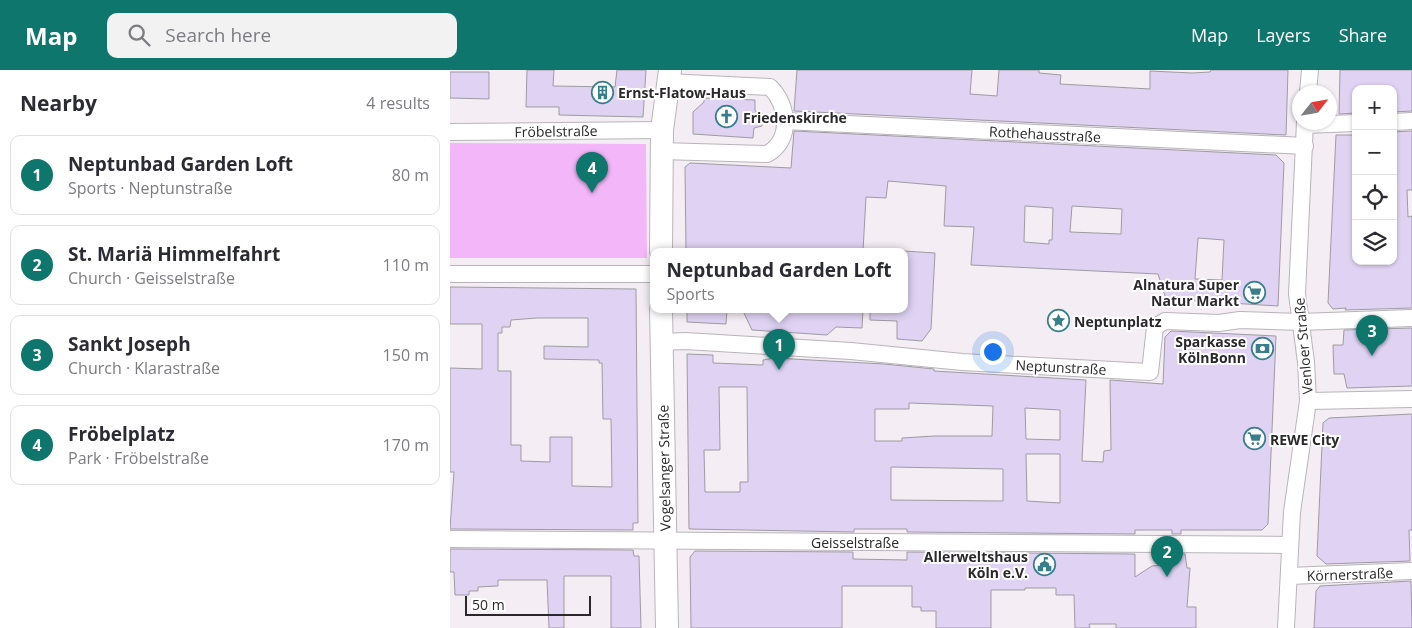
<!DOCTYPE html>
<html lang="en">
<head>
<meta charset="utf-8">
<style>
  body { margin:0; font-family:"Open Sans",sans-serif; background:#f2f2f3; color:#2b2b33 }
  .controls { position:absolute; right:15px; top:15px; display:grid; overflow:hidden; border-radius:10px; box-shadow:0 1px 4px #0004 }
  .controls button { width:45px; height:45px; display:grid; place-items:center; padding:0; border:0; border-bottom:1px solid #e1e1e2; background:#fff; color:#2b2b33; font:25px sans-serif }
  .compass { position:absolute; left:842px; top:15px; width:45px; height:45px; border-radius:50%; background:#fff; box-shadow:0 1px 4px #0004; rotate:59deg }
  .scale { position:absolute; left:15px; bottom:12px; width:126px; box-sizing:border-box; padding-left:5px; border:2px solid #2a282a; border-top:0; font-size:14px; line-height:18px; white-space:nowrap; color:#2a282a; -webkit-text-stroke:4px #fff; paint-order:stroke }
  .you { position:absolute; left:542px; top:281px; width:18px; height:18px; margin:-12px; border:4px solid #fff; border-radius:50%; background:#1a73e8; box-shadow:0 0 0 8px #1a73e833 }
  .badge { display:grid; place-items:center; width:32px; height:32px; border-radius:50%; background:#0f766e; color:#fff; font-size:16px; font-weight:700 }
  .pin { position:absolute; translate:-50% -41px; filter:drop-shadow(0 1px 2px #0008) }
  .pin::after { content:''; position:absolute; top:26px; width:18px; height:15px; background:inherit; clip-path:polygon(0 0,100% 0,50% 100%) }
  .popup { position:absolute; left:200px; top:178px; width:258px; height:65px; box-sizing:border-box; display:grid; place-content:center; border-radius:10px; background:#fff; filter:drop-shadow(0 1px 4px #0005); font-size:16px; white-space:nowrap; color:#7c7c81 }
  .popup b { font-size:19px; color:#2b2b33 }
  .popup::after { content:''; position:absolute; left:50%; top:100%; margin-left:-10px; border:10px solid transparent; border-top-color:#fff }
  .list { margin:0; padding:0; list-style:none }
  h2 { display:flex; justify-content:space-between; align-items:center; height:65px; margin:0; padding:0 20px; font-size:21px }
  h2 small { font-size:16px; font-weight:400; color:#7c7c81 }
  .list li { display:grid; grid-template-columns:32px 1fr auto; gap:15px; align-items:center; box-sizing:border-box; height:80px; margin:0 10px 10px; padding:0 10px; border:1px solid #e1e1e2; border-radius:10px }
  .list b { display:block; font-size:19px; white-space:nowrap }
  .list p { margin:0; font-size:16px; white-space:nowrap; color:#7c7c81 }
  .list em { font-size:16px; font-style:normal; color:#7c7c81 }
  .icon { flex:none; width:28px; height:28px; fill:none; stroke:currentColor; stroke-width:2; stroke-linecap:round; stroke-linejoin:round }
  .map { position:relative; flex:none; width:962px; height:558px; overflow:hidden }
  header { display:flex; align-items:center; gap:30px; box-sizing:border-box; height:70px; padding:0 25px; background:#0f766e; color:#fff }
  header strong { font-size:24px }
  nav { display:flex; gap:28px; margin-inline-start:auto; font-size:18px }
  .search { width:350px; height:45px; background:#f2f2f3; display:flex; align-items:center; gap:12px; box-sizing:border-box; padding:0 18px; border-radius:10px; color:#7c7c81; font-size:19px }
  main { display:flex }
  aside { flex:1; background:#fff }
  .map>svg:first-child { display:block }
  .green { fill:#f3b6f9 }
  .building { fill:#dfd2f3; stroke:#9e9ba2; fill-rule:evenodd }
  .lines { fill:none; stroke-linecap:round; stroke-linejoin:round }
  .street-casing { stroke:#b9b4ba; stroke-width:18 }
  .secondary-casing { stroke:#b9b4ba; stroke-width:24 }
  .street { stroke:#fff; stroke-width:16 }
  .secondary { stroke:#fff; stroke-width:22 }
  .labels { text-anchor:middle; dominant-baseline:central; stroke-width:4; stroke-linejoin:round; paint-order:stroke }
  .poi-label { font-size:14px; font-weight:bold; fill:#2a282a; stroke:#fff; text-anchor:start }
  .street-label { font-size:14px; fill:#2a282a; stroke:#fff }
</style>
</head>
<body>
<header>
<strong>Map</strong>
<div class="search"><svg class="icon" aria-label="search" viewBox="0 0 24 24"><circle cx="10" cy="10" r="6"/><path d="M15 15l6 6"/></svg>Search here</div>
<nav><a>Map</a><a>Layers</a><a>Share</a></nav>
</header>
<main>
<aside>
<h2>Nearby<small>4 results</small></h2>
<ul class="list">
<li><span class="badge">1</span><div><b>Neptunbad Garden Loft</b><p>Sports · Neptunstraße</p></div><em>80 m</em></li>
<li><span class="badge">2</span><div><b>St. Mariä Himmelfahrt</b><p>Church · Geisselstraße</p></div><em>110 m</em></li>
<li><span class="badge">3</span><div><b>Sankt Joseph</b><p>Church · Klarastraße</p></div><em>150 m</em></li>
<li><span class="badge">4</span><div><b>Fröbelplatz</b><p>Park · Fröbelstraße</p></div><em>170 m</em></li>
</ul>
</aside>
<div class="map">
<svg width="962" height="558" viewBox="0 0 962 558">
  <rect width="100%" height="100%" fill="#f4eef4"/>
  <polygon class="green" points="0,73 196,74 197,188 0,188"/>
  <g class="building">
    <polygon points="77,0 104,0 103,16 165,17 167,0 196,0 193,47 109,45 109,37 76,37"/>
    <polygon points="347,0 522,0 520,24 547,26 549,0 589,0 589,3 611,5 610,14 700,19 700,1 742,3 760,2 761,0 838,0 836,65 344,41"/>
    <polygon points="890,0 962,0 962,41 943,42 943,19 906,19 906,43 889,44"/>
    <polygon points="0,2 39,2 39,29 0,28"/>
    <polygon points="254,28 305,30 305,41 312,43 312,56 304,58 303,68 243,64 243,42 254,32"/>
    <path d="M344,61L826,85L834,93L828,236L716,229L708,204L521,195L524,157L494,156L496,116L438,111L436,128L416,127L413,181H236L235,97L240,93L341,98ZM575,136L603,138L602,170H599V174L574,172ZM622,136L672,139L671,164L620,162ZM748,168L774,170L772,210L745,209Z"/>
    <polygon points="962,61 962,120 957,120 958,147 962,146 962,238 895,240 896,238 883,239 878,233 886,65 906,65 906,191 943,191 943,62"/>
    <polygon points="454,181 485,183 481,259 472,271 447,269 447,251 420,250 420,239 454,239"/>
    <path d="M0,217L186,219L188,453H183V460L0,459L4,402H0V298L32,299V254H0ZM87,248H138V277L94,276V289L149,290V293H152L153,349H161L162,417L122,416V367H100V392L71,391V375H61V301H48V263H52V257H60L61,250Z"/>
    <polygon points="237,239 277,239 276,254 237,252"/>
    <polygon points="292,239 413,239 412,258 386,257 377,265 302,260"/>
    <polygon points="962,258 962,316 897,318 894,304 884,304 883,275 893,275 894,260"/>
    <path d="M721,261L826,266L818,454L812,460H731V464H722V460H685V464L457,462V459H404V462L239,459L237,284L263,285V293L313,295V290L324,288L434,294L484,299V301L636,310L632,391L653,392L654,381L661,380L660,310L713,314L715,267ZM269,317H297L298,412H290V422H255L254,380H270ZM459,333L543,336L542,366H484L452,368V371H425V339H459ZM575,338L610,340V370L576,369ZM576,384H610V433L577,431ZM441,397L553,399V431L441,430Z"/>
    <polygon points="962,344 962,460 959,460 960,491 876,494 867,486 873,353 879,348"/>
    <polygon points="0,479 183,480 184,486 189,486 191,558 161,558 161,506 114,506 114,558 99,558 97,510 48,510 48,516 28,517 28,521 19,521 19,525 5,525 4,502 0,502"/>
    <polygon points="245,481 403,482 403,489 457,490 457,482 685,484 685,507 702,496 723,494 723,484 735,484 737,498 740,498 737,537 746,537 746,558 666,558 666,554 639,554 640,558 625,558 624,525 606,525 606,518 575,518 575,520 541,520 541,558 486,558 486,541 471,541 471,537 462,537 462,516 392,516 392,558 241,558 240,487"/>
    <polygon points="961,511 962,558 864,558 866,521 870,516"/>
  </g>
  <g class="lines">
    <defs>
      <g id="street">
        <polyline points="858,22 860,0"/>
        <polyline points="335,51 855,76"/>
        <polyline points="943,52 962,51"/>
        <polyline points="855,55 906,53"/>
        <polyline points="0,62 212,60"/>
        <path d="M211,81L317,84C343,70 338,34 320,17L217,12"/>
        <polyline points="0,204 204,204"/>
        <polyline points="212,272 235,271 401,281 512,292 700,302 705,257 715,251 769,253 790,250 850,252 962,248"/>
        <polyline points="858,331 962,329"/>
        <polyline points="0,469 840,475"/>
        <polyline points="839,506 962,501"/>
        <polyline points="836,558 842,442 858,331 856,292 847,224 855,52"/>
      </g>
      <g id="secondary">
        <polyline points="211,181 212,60 220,0"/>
        <polyline points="211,239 217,558"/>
      </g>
    </defs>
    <use href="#street" class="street-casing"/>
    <use href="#secondary" class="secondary-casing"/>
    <use href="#street" class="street"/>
    <use href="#secondary" class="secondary"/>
  </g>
  <defs>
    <symbol id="building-ring" viewBox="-11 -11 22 22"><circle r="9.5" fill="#fff" stroke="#397f8b" stroke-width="1.5"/><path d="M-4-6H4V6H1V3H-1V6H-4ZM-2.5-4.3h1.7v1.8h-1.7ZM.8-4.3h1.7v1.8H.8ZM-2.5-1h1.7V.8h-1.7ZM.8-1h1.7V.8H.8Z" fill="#397f8b"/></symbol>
    <symbol id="church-ring" viewBox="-11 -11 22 22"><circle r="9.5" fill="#fff" stroke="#397f8b" stroke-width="1.5"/><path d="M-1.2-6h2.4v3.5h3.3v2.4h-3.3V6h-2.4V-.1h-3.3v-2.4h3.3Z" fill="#397f8b"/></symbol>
    <symbol id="supermarket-ring" viewBox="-11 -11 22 22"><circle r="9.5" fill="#fff" stroke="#397f8b" stroke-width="1.5"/><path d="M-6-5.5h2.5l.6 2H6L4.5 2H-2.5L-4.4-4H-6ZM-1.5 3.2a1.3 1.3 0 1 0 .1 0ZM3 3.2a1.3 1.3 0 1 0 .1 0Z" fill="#397f8b"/></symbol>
    <symbol id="sight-ring" viewBox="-11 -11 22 22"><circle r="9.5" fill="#fff" stroke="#397f8b" stroke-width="1.5"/><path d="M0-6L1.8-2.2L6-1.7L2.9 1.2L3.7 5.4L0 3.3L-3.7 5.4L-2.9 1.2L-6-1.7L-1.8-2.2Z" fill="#397f8b"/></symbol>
    <symbol id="bank-ring" viewBox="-11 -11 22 22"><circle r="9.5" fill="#fff" stroke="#397f8b" stroke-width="1.5"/><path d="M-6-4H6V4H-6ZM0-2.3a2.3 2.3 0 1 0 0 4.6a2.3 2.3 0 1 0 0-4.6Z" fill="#397f8b"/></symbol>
    <symbol id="civic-ring" viewBox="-11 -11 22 22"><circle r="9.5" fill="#fff" stroke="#397f8b" stroke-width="1.5"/><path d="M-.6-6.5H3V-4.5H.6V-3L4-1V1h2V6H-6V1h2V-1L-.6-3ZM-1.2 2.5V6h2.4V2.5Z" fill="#397f8b"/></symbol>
  </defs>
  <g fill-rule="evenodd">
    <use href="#building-ring" x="140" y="10" width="25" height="25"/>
    <use href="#church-ring" x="264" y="34" width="25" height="25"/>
    <use href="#supermarket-ring" x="792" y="210" width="25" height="25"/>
    <use href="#sight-ring" x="596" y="238" width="25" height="25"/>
    <use href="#bank-ring" x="800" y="266" width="25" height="25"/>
    <use href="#supermarket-ring" x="792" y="356" width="25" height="25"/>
    <use href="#civic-ring" x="582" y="482" width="25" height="25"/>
  </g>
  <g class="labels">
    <g class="poi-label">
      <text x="168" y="22">Ernst-Flatow-Haus</text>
      <text x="293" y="47">Friedenskirche</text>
      <text x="789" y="214" text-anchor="end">Alnatura Super<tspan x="789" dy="16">Natur Markt</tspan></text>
      <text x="624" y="251">Neptunplatz</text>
      <text x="796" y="271" text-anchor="end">Sparkasse<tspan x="796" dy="16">KölnBonn</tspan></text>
      <text x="820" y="369">REWE City</text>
      <text x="578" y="486" text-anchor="end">Allerweltshaus<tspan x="578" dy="16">Köln e.V.</tspan></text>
    </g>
    <g class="street-label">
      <text transform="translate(106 61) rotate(-1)">Fröbelstraße</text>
      <text transform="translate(595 64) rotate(3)">Rothehausstraße</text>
      <text transform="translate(853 276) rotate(-95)">Venloer Straße</text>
      <text transform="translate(611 297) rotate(3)">Neptunstraße</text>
      <text transform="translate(214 398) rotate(-91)">Vogelsanger Straße</text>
      <text x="405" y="472">Geisselstraße</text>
      <text transform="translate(900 504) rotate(-2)">Körnerstraße</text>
    </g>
  </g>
</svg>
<div class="controls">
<button>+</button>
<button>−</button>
<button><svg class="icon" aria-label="locate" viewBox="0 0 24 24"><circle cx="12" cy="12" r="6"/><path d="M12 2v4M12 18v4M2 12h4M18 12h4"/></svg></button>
<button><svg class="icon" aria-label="layers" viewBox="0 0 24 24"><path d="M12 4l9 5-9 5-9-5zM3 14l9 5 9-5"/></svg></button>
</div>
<svg class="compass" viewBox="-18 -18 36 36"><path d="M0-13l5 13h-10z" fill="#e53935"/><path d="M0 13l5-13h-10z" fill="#7c7c81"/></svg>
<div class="scale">50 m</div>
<div class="you"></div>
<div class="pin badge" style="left:329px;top:300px">1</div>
<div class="popup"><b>Neptunbad Garden Loft</b>Sports</div>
<div class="pin badge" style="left:717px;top:507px">2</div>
<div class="pin badge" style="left:922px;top:286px">3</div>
<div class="pin badge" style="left:142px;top:123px">4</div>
</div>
</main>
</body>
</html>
